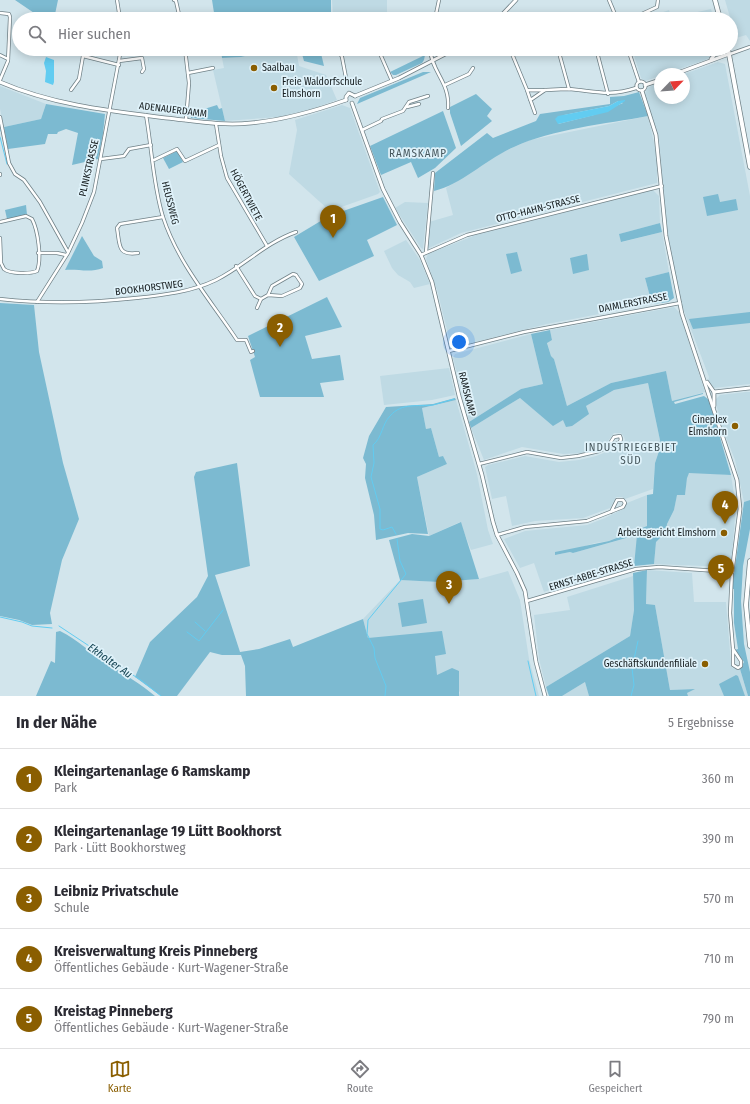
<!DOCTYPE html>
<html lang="de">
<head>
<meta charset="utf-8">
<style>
  body { margin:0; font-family:"Fira Sans Condensed",sans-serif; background:#f2f2f3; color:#2b2b33 }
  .compass { position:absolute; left:654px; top:68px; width:36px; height:36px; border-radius:50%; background:#fff; box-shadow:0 2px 10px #0003; rotate:65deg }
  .you { position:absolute; left:459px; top:342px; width:14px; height:14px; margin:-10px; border:3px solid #fff; border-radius:50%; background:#1a73e8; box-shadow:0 0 0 6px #1a73e833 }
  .badge { display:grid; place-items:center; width:26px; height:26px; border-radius:50%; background:#8a5e00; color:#fff; font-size:13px; font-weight:700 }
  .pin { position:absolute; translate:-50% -33px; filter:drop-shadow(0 1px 2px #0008) }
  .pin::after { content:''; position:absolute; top:21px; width:14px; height:12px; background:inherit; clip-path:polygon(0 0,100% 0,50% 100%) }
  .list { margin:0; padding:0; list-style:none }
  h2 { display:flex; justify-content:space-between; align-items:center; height:52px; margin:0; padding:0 16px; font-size:17px }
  h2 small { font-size:13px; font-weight:400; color:#7c7c81 }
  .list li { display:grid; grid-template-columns:26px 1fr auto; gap:12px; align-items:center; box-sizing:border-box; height:60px; padding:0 16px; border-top:1px solid #e1e1e2 }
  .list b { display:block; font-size:15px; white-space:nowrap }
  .list p { margin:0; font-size:13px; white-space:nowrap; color:#7c7c81 }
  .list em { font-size:13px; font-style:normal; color:#7c7c81 }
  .icon { flex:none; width:22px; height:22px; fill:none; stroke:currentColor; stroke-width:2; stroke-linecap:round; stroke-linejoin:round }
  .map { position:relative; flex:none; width:750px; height:696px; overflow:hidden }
  .search { position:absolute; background:#fff; box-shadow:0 2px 10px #0003; left:12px; right:12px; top:12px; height:44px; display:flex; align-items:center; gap:10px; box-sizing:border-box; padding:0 14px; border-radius:22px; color:#7c7c81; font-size:15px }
  .sheet { height:352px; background:#fff }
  nav { display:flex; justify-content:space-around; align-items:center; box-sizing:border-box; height:56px; border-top:1px solid #e1e1e2; background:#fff; font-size:11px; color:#7c7c81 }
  nav a { display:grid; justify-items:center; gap:2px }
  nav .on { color:#8a5e00 }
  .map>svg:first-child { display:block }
  .built { fill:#bfdae4 }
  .green { fill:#7cbad1; fill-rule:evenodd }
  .water { fill:#62ccf1 }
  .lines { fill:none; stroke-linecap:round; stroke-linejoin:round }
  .stream { stroke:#62ccf1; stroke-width:1 }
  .minor-casing { stroke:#708187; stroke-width:4 }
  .tertiary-casing { stroke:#708187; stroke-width:4.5 }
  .primary-casing { stroke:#708187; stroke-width:5.5 }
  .minor { stroke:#fff; stroke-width:2.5 }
  .tertiary { stroke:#fff; stroke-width:3 }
  .primary { stroke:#fff; stroke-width:4 }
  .poi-dot { fill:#8a5e00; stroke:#dff2fa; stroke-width:1.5 }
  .labels { text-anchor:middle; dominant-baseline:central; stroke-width:3.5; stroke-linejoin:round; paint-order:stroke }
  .poi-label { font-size:10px; fill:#141b1d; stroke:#dff2fa; text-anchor:end }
  .street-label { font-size:10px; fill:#141b1d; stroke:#dff2fa }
  .neighbourhood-label { font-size:11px; letter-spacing:1px; fill:#46575d; stroke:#dff2fa }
  .water-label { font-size:11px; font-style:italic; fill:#154453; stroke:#dff2fa }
</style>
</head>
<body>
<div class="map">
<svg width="750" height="696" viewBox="0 0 750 696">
  <rect width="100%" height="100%" fill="#d2e5ec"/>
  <g class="built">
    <polygon points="332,0 387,0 387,19 333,19"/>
    <polygon points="725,0 750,0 750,41 746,35 736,38"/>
    <polygon points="711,9 714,19 643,19 669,10 671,16 679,16"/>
    <polygon points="276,49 296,49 299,66 326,75 337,100 311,109 278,117 225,121 213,70 224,68 222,58 241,57"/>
    <polygon points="632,49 718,49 713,56 705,60 665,74 660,74 660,76 645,81 641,78"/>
    <polygon points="718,62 725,64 750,196 750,384 714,388 708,381 709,377 681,303 666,225 659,139 645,94 647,88 660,82 660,98 684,98 684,74"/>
    <polygon points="0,86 46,104 41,119 4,127 0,109"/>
    <polygon points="342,105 350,108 380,192 378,194 330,211 289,174 297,130 295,120"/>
    <polygon points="648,116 657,156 657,183 461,233 427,249 429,222 453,215 446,188 494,156 530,140"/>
    <polygon points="653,190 659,196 660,223 619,234 622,242 662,232 669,272 645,278 652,304 547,324 456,347 451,346 437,290 426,259 428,254 476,235"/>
    <polygon points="405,202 428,203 423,249 421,248 395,208"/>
    <polygon points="406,240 420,260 430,284 414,288 410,282 398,275 392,268 384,251"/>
    <polygon points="674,307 679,312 705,392 672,401 666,371 611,383 567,406 554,359 551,356 547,342 552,340 550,330"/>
    <polygon points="531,334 543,384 521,389 469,422 457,373 453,358 455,354"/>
    <polygon points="449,368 455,395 432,400 384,405 380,376"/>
    <polygon points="648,383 661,445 655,463 653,489 625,499 622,497 616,497 610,508 583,518 535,521 512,526 506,496 492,499 485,467 488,465 525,456 559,462 579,460 596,456 621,446 625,440 624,437 621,433 614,433 606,444 582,453 563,454 522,447 484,460 471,428 520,398 553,425 614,390"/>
    <polygon points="746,392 750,392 750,500 744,502 735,460 723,430 715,400 720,395"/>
    <polygon points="456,400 477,474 488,530 493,544 471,550 460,522 429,536 417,477 447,464 439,457 431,428 426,429 422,408"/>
    <polygon points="691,472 731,475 736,507 731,564 727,567 654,564 656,542 666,532 667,524 674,510 677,494 685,495 687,475"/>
    <polygon points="647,495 647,526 609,541 595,543 555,555 570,552 573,553 638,535 634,566 576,581 544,592 534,563 520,568 504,539 525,531 587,525 605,518 623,509 627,503"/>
    <polygon points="647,570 692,573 694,602 726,602 731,664 732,668 740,669 748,696 679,696 693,689 670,690 655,605 646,605"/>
    <polygon points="508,571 520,600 529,659 539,696 459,696 460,692 437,675 368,638 363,619 400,580 439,582 479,579"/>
    <polygon points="633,576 634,610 630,636 546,687 539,659 534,615 570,610 567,597"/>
    <polygon points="585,682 589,696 562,696"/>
  </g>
  <g class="green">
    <polygon points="15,0 58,0 54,19 37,19 37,15"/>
    <polygon points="212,0 331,0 331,19 215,19"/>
    <polygon points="221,49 276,49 241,57 222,58"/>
    <polygon points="320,49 324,66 304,61 302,54 304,52"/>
    <polygon points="425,55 424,60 422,63 396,75 393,75 390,72"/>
    <polygon points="423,72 431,72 357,104 360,98"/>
    <path d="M639,92L648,116C606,124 552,129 514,147C486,159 463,184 434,191L435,173L487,133L493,138L536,121L540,114L610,104V97L624,96ZM618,101L623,103L594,115L558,124L564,115L609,106Z"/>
    <polygon points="476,94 492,109 487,116 492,121 461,146 450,113 450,107"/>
    <polygon points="46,104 105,114 103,134 98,159 72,165 78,133 66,129 58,132 57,134 48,134 45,144 8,149 4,127 41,119"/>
    <polygon points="217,105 219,109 222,108 225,121 191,118 190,109 200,108 201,110"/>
    <polygon points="443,111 456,148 435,168 418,178 411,162 381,175 370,146"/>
    <polygon points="177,151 183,162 169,169 163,158"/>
    <polygon points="718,194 720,202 736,199 738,210 707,216 703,197"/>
    <polygon points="383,197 397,225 367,240 374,256 319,281 294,237 329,216"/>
    <polygon points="26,205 27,215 7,219 5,210"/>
    <polygon points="660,223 662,232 621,242 619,234"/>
    <path d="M82,236L94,256L102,261L103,268C90,273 79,269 65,270Z"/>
    <polygon points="517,252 522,271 511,274 506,254"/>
    <polygon points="587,254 589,270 573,274 570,258"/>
    <polygon points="669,272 674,298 668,302 652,304 645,278"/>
    <polygon points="327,297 342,327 305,336 312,359 340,355 344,380 320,383 324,397 260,397 250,360 255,357 248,336"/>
    <polygon points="0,303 34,305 39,352 63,463 79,519 62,560 50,613 52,624 32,625 19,620 0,616"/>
    <polygon points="750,312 750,323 693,329 689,319"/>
    <polygon points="550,330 552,340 547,343 551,356 554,359 567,406 611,383 666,371 672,401 703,393 703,394 674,402 675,404 704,396 709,400 731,475 689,473 687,478 685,495 677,495 674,510 667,524 666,532 656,542 654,564 634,566 637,535 573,553 570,552 555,555 555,552 609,541 647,526 647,495 653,494 655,463 661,445 648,383 614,390 586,406 589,414 572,426 566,427 563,420 553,426 520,398 471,428 469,422 521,389 543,384 531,334"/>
    <polygon points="455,398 456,400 422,408 426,429 431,428 439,457 443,456 447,464 417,477 428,534 408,533 376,540 374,515 365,478 366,464 363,458 369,436 386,407 433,404"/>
    <polygon points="237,463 250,566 215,575 240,652 259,649 290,639 293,647 363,619 368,638 442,631 446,654 435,656 437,675 452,668 459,671 459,696 246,696 245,666 241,655 222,655 210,652 177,696 161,696 135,677 150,642 197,597 208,576 194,477 196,472"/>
    <polygon points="750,500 750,529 743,566 741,601 744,644 750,672 750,696 748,696 740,669 744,662 735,650 738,649 734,623 734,589 732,589 744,502"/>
    <polygon points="461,522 479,579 439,582 400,580 389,540 412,534 429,536"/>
    <polygon points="647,570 646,604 655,605 670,690 695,689 687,693 688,696 589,696 585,682 562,696 549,696 546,687 630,636 634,610 633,573"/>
    <polygon points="423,599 427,623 402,627 398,603"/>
    <path d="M60,631C78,640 92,654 109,664C125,675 141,684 155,696H36L51,661L55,663L56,632Z"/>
    <polygon points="736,675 738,676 745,696 724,696 719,684"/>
  </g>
  <g class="water">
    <polygon points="46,57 54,60 54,82 53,85 45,82 46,71 44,63"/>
    <polygon points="625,100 625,101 608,112 558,124 555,119 558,116 609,106 618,101"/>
  </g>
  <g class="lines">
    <g class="stream">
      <polyline points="0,130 0,131"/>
      <polyline points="0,137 7,164"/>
      <path d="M396,534L392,527L383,530L380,529V509L371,477L374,463L373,445C382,438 382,424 390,416C402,402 418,407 433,405C440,403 447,401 454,399"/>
      <polyline points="0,617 22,622 32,626 52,628"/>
      <polyline points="195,622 205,631"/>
      <polyline points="59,626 142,681 161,696"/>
      <polyline points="187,632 199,641 223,610"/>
      <polyline points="528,661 536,696"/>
      <polyline points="385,696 386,686 375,658 374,648 367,634 368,620 406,574 400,561 397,539"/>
      <polyline points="631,696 634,685 632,668 638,641"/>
    </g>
    <defs>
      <g id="minor">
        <polyline points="117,0 120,19"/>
        <polyline points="174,0 176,1 180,19"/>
        <polyline points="609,0 617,19"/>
        <polyline points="0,13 9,14 10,17 8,61 0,80"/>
        <polyline points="537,14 542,19"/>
        <polyline points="435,19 439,0"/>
        <polyline points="631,19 657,7 658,0"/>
        <polyline points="85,49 83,56 119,65"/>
        <polyline points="185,49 189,83 186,120"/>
        <polyline points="338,49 342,57 347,83"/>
        <polyline points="378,49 392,81"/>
        <path d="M430,49C432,73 450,82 448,108"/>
        <path d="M510,49L527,90C540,91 554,89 568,89C595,91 608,97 636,88"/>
        <polyline points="558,49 569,89"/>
        <polyline points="628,49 639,82"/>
        <polyline points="730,54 750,47"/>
        <polyline points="0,55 8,59"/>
        <polyline points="598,56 608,94"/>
        <polyline points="119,61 142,58 144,69 142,72"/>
        <polyline points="188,73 213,68"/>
        <circle cx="641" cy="86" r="4.5"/>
        <polyline points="445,85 469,74 473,68"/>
        <polyline points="71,90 79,79 83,56"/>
        <polyline points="527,90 530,99 532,99 545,90"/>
        <polyline points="530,99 535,113"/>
        <polyline points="407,107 419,104"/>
        <path d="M146,115C152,149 153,185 163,217C178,263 211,301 237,340H246L251,352L253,351"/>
        <polyline points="0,117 9,163 15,174 24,180 40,202 68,252"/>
        <polyline points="216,124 221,156 227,178 267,246"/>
        <polyline points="362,130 381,121 382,119 403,111 409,102 428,96"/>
        <polyline points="101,159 124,156 129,149 151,145"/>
        <polyline points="154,160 177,149 185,161 219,145"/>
        <polyline points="0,174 0,175"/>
        <path d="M0,222L26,216L32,219C38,230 42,259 37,271C30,274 10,274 4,269L1,263L0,238"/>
        <polyline points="426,252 433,173"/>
        <polyline points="38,253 57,253 66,255"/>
        <path d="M138,253C117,256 120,245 117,228L120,224L163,217"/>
        <polyline points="421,255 467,235 662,186"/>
        <polyline points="236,266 255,296 261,299 268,295 282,296 300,288 302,284 296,275 293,274 272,286 268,295"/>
        <path d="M0,299C46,304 91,303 136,298C164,295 191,292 216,280C244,266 265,243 296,232"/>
        <polyline points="37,302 68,253 82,223 94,192 121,49"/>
        <polyline points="257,308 261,299"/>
        <polyline points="449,351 524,332 680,303"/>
        <polyline points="479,464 527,452 561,458 578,456 599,451 620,442 621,439 620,436 614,437 607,448"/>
        <polyline points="497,535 525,527 587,521 623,507 625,503 623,500 617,500 611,512"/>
        <polyline points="527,601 636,569 659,567 732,572 730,613 733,649"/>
        <polygon points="733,649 741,661 741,666 738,668 733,665"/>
      </g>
      <g id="tertiary">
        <polyline points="498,19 516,0"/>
        <polyline points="711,59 720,49"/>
        <polyline points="675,74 729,54"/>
        <path d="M0,82C53,105 110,111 166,118C195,121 222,126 251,123C284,120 315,111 346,100"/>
        <polyline points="645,85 660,80"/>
        <polyline points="642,91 656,135 666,236 682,314 737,480 740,509 732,572"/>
        <polyline points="355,96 399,78 455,49"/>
        <polyline points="346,100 346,97 349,93 355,96"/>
        <polyline points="352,103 383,189 400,222 421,255 432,282 459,396 482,475 493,522 497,535 517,573 525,591 536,662 545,696"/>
        <polyline points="707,382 714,392 714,406"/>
        <polyline points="714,392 750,388"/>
      </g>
      <g id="primary">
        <polyline points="715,0 720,19"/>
        <polyline points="728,49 750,167"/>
        <polyline points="750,561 746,605 750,646"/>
      </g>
    </defs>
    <use href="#minor" class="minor-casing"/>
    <use href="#tertiary" class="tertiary-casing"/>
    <use href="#primary" class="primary-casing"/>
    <use href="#minor" class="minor"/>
    <use href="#tertiary" class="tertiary"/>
    <use href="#primary" class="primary"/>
  </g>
  <g class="poi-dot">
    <circle cx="254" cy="68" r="4"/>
    <circle cx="274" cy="88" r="4"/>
    <circle cx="735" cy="426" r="4"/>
    <circle cx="724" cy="533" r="4"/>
    <circle cx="705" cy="664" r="4"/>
  </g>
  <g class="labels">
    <g class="poi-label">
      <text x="262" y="68" text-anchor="start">Saalbau</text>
      <text x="282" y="82" text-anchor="start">Freie Waldorfschule<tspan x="282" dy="12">Elmshorn</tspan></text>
      <text x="727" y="420">Cineplex<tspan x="727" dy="12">Elmshorn</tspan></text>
      <text x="716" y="533">Arbeitsgericht Elmshorn</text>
      <text x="697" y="664">Geschäftskundenfiliale</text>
    </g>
    <g class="street-label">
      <text transform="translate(173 110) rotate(7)">ADENAUERDAMM</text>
      <text transform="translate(89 168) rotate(-77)">PLINKSTRASSE</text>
      <text transform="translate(246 195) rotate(62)">HÖGERTWIETE</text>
      <text transform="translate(170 203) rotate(76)">HEUSSWEG</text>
      <text transform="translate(538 209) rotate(-14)">OTTO-HAHN-STRASSE</text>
      <text transform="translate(149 288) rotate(-7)">BOOKHORSTWEG</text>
      <text transform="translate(633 303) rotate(-11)">DAIMLERSTRASSE</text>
      <text transform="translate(467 394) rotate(76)">RAMSKAMP</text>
      <text transform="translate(591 575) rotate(-17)">ERNST-ABBE-STRASSE</text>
    </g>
    <g class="neighbourhood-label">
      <text x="418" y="153">RAMSKAMP</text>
      <text x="631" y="447">INDUSTRIEGEBIET<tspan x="631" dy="13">SÜD</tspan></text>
    </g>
    <g class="water-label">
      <text transform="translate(110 661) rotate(35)">Ekholter Au</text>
    </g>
  </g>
</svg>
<svg class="compass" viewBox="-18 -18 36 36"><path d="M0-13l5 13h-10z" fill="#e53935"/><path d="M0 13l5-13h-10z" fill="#7c7c81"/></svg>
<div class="you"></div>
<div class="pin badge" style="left:333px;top:238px">1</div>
<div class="pin badge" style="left:280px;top:347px">2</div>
<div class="pin badge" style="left:449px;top:604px">3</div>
<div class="pin badge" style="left:725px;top:524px">4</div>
<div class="pin badge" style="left:721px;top:588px">5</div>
<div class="search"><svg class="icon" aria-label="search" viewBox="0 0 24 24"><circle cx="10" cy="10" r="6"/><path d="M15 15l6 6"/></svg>Hier suchen</div>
</div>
<section class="sheet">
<h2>In der Nähe<small>5 Ergebnisse</small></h2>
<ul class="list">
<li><span class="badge">1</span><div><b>Kleingartenanlage 6 Ramskamp</b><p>Park</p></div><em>360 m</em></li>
<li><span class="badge">2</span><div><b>Kleingartenanlage 19 Lütt Bookhorst</b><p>Park · Lütt Bookhorstweg</p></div><em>390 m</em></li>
<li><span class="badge">3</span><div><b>Leibniz Privatschule</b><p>Schule</p></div><em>570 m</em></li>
<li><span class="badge">4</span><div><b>Kreisverwaltung Kreis Pinneberg</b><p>Öffentliches Gebäude · Kurt-Wagener-Straße</p></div><em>710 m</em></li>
<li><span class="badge">5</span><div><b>Kreistag Pinneberg</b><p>Öffentliches Gebäude · Kurt-Wagener-Straße</p></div><em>790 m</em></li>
</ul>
</section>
<nav>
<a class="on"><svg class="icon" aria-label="map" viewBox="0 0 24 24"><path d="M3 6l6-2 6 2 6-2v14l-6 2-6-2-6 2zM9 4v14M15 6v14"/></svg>Karte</a>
<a><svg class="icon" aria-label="directions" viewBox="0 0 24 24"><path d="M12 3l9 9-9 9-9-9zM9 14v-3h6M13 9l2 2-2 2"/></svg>Route</a>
<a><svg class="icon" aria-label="saved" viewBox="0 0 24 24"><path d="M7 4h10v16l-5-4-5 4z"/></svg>Gespeichert</a>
</nav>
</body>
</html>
